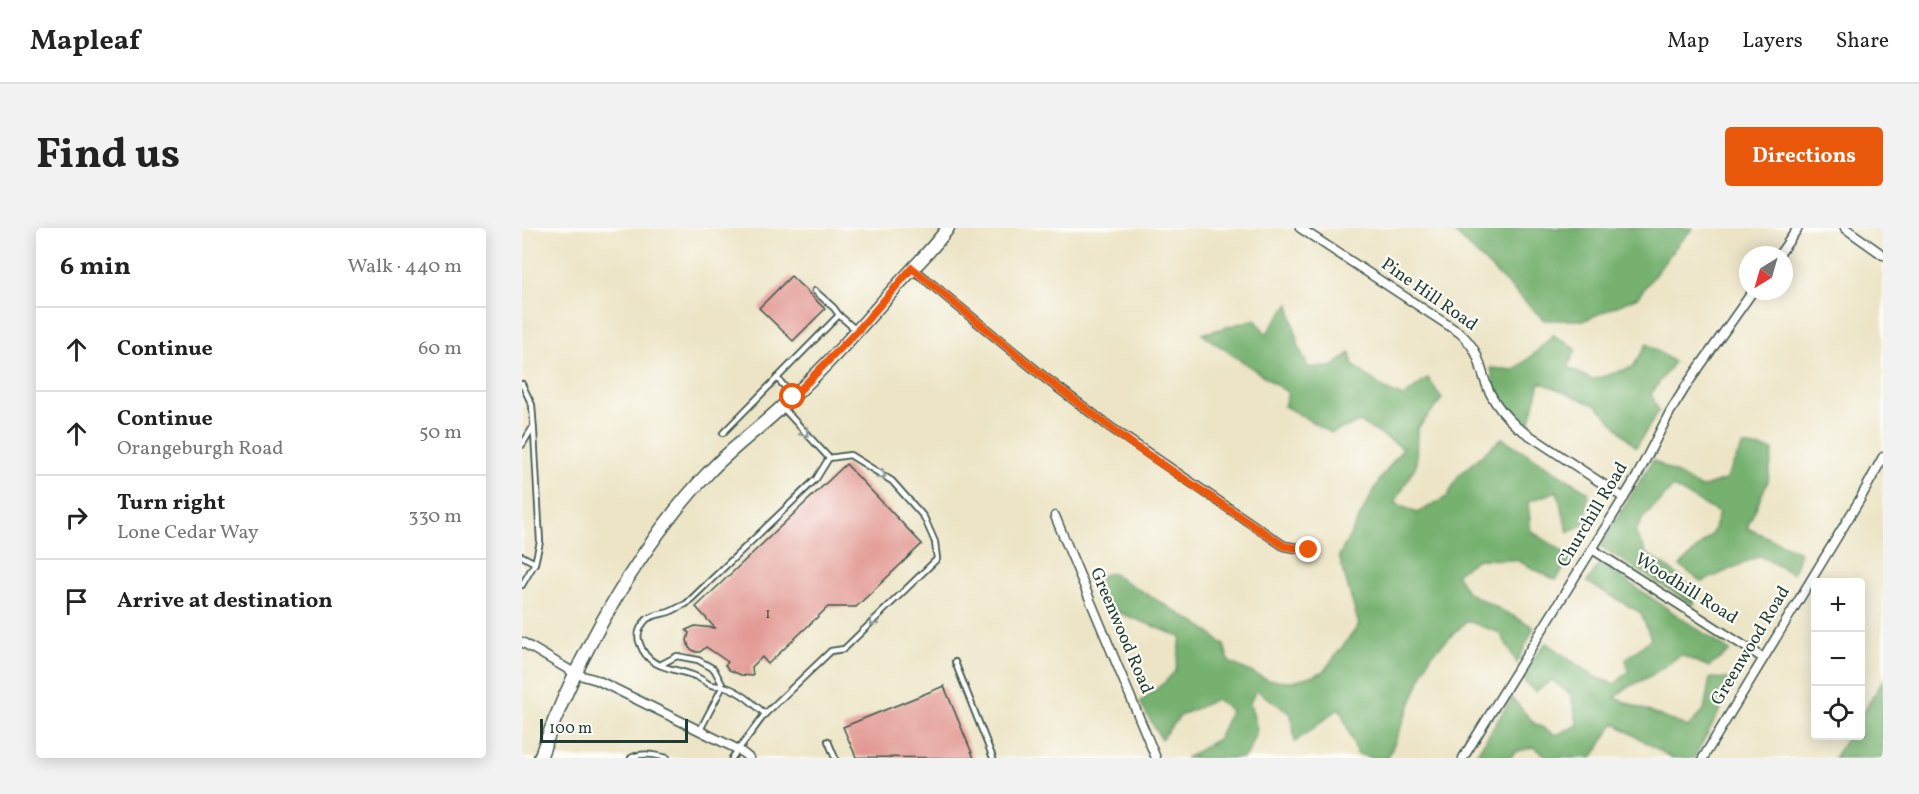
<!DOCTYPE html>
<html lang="en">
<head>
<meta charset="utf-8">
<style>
  body { margin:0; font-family:Vollkorn,serif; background:#f2f2f2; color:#222 }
  .controls { position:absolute; right:18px; bottom:18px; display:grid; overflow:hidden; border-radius:6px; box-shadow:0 3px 15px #0003 }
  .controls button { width:54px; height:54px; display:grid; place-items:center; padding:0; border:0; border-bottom:2px solid #e0e0e0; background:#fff; color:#222; font:30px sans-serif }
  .compass { position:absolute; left:1217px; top:18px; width:54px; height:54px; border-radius:50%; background:#fff; box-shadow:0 3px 15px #0003; rotate:217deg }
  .scale { position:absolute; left:18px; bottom:15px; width:148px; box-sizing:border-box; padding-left:6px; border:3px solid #1f3d34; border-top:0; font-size:16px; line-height:21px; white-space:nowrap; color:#1f3d34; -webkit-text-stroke:4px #fdfcf7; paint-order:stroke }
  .stop { position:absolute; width:18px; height:18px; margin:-14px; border:4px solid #ea580c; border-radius:50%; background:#fff }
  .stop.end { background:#ea580c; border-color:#fff; box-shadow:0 2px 6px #0008 }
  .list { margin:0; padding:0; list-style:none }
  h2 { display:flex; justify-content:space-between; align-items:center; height:78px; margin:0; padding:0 24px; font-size:26px }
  h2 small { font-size:20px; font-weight:400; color:#767676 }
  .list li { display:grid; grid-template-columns:39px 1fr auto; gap:18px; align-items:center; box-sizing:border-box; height:84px; padding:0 24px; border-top:2px solid #e0e0e0 }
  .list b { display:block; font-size:22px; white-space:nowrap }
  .list p { margin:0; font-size:20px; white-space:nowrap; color:#767676 }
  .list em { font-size:20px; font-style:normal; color:#767676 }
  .icon { flex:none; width:33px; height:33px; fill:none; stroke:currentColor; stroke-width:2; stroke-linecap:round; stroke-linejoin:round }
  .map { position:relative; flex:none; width:1361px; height:530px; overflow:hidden; border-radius:6px }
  header { display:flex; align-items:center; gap:36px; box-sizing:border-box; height:84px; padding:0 30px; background:#fff; border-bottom:2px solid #e0e0e0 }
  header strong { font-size:28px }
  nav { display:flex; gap:33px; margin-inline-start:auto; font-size:21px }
  .intro { display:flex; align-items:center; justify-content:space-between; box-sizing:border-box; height:144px; padding:0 36px }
  h1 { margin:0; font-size:42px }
  .button { padding:15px 27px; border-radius:6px; background:#ea580c; color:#fff; font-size:21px; font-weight:700 }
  main { display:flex; gap:36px; padding:0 36px }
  aside { flex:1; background:#fff; border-radius:6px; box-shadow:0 3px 15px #0003 }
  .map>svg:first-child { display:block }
  .forest { fill:#76b170; stroke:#4a7752; stroke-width:1.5 }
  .building { fill:#e29691 }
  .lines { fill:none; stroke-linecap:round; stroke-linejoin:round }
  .lane-casing { stroke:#3e564a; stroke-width:8 }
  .street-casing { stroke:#3e564a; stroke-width:11 }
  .secondary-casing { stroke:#3e564a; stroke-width:15 }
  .lane { stroke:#fff; stroke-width:4.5 }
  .street { stroke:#fff; stroke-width:8 }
  .secondary { stroke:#fff; stroke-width:12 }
  .oneway { stroke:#8f9e9a }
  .route { stroke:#ea580c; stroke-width:8 }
  .labels { text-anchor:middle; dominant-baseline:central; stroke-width:4.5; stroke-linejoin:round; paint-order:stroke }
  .number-label { font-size:15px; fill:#50534b }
  .street-label { font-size:18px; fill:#1f3d34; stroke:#fdfcf7 }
</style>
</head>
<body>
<header>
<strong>Mapleaf</strong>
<nav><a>Map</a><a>Layers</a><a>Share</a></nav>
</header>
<div class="intro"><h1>Find us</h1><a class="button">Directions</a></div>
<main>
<aside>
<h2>6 min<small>Walk · 440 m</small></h2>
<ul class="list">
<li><svg class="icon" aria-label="ahead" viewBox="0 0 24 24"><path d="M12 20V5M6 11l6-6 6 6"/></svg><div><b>Continue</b></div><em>60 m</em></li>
<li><svg class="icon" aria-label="ahead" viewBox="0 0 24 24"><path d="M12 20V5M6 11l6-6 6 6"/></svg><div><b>Continue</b><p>Orangeburgh Road</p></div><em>50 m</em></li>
<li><svg class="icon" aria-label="right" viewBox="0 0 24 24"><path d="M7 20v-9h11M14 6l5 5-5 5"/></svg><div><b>Turn right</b><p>Lone Cedar Way</p></div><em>330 m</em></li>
<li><svg class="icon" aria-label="arrive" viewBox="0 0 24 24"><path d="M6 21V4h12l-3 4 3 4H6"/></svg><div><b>Arrive at destination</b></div></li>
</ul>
</aside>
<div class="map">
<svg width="1361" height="530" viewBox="0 0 1361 530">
  <rect width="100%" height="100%" fill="#fdfcf7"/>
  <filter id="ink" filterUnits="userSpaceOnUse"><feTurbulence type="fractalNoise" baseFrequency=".0167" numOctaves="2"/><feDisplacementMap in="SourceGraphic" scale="12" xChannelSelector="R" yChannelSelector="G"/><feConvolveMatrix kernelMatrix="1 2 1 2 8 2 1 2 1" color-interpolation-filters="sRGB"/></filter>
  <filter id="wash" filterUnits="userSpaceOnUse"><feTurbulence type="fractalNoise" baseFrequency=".008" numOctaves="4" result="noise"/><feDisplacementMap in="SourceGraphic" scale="24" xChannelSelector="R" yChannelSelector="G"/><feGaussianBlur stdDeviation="1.35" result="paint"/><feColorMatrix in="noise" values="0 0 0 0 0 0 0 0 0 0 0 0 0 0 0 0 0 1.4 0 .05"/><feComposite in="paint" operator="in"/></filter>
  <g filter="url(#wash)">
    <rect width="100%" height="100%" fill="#ece4c5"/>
    <g class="forest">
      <polygon points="928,0 1171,0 1156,16 1116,69 1063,92 1022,92"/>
      <polygon points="767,76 777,119 786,139 810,139 828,125 831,137 863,161 881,169 906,150 920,171 895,201 894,237 873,275 895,285 925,269 937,247 980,210 1066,264 1064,295 1046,304 1035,263 1006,274 1009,303 1050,329 1034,352 994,332 956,331 934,346 945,364 1012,399 995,435 978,405 945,393 909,427 866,530 849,530 835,526 818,480 773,514 769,486 734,462 728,475 735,501 726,525 720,530 663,530 668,528 696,511 709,482 694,471 658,488 639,511 618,474 643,454 654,442 659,409 585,380 576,348 589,345 682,400 702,417 707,434 746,452 772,453 801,444 837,397 817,328 857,253 881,220 838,194 809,205 762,178 766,165 680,106 733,91 744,106"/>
      <polygon points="1031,107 1054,121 1046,139 1070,152 1111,139 1125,116 1152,134 1129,166 1137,183 1114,219 1075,178 1018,154 1006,201 975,169 969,140 992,142 1012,126"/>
      <polygon points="1221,217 1251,222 1246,253 1225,300 1278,324 1271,346 1238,328 1180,354 1158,338 1190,306 1197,285 1151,259 1121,290 1113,304 1125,326 1144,338 1169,359 1172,377 1078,318 1131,232 1179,260 1203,252"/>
      <polygon points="1078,335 1208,423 1187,439 1159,427 1128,448 1103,461 1093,470 1166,499 1182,482 1188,450 1215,451 1172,530 1150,530 1092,495 1070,530 1028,530 1011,519 993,524 988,530 952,530 990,470 1012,495 1034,507 1056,497 1049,467 1030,452 1013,464 997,448 1024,415 1073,449 1093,456 1106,444 1104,431 1129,411 1119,385 1065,354"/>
      <polygon points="1361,452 1361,530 1312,530 1326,508 1338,508 1339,488"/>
    </g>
    <g id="blocks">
      <g class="building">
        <polygon points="269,48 303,81 271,113 237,80"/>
        <polygon points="324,236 400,316 334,379 306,379 246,436 240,429 230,439 231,448 219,447 207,442 203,437 206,434 184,419 178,424 174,424 167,420 165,412 167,405 164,402 173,398 193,400 174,379"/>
        <polygon points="422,458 452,530 334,529 321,499"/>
      </g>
    </g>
  </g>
  <g filter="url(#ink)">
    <use href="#blocks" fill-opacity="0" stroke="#3e564a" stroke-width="1.5"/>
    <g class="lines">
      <defs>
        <g id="lane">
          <polyline points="317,87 335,103"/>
          <polyline points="255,150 271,168"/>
          <polyline points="0,156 10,177 12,204 18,314 13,335"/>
          <polyline points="260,179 307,230"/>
          <polyline points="201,205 317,87 312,80 293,63"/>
          <polyline points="0,217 11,199"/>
          <polyline points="0,328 13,335 0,357"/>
          <polyline points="433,434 471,530"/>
          <path d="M138,437L155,428L176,432L192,441L201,458C218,463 230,474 243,486"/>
          <path d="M178,502L201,458C184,458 189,456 175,449C154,439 127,443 118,416C114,407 118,398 125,391C131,387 140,386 147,384C153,382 158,378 164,376L294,251L307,230"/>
          <polyline points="306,513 313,530"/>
          <path d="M109,530C120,524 133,527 145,530"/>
          <polyline points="210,530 243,486 309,423 322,421 415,331 413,314 402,289 370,253 328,227 307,230"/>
        </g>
        <g id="street">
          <path d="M778,0L938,105C961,126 956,140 968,165C975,179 984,189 995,199L1102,270"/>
          <polyline points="1323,0 1361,27"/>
          <polyline points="1257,27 1276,0"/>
          <polyline points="390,40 522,149 588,199 762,318 787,322"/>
          <polyline points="533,288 634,530"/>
          <polyline points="1070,321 1241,430"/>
          <polyline points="0,414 54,446 75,452 217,522 227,530"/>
          <polyline points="941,530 1114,250 1148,184 1166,155 1231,63"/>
          <polyline points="1181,530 1337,273 1361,229"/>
        </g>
        <path id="secondary" d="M18,530C53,432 116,318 188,243C211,219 239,199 263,176C302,141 337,101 372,61C390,41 410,22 426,0"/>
      </defs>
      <use href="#lane" class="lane-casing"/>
      <use href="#street" class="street-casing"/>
      <use href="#secondary" class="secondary-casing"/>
      <use href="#lane" class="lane"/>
      <use href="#street" class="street"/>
      <use href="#secondary" class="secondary"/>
    </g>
    <defs><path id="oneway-chevron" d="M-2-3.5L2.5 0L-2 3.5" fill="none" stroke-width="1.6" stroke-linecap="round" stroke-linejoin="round" transform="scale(1.5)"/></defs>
    <g class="oneway">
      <use href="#oneway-chevron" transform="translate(283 205) rotate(47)"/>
      <use href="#oneway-chevron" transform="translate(360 247) rotate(32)"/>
      <use href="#oneway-chevron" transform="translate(351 394) rotate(136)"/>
    </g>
  </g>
  <g class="lines" filter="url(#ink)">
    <polyline class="route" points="271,169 338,100 390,40 522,149 613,218 762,318 787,322"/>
  </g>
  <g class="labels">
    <g class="number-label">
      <text x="246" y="386">1</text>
    </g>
    <g class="street-label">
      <text transform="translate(907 67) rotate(35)">Pine Hill Road</text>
      <text transform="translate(1071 287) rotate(-59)">Churchill Road</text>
      <text transform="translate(1164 361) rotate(32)">Woodhill Road</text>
      <text transform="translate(599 403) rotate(67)">Greenwood Road</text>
      <text transform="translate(1229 418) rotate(-59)">Greenwood Road</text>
    </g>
  </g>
</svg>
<div class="controls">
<button>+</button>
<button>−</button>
<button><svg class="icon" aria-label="locate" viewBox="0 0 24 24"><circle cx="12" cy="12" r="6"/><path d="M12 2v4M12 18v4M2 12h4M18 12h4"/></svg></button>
</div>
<svg class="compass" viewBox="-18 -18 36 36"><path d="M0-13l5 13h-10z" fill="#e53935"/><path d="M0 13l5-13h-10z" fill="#767676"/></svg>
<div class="scale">100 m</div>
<div class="stop" style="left:271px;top:169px"></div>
<div class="stop end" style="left:787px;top:322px"></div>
</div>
</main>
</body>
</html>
